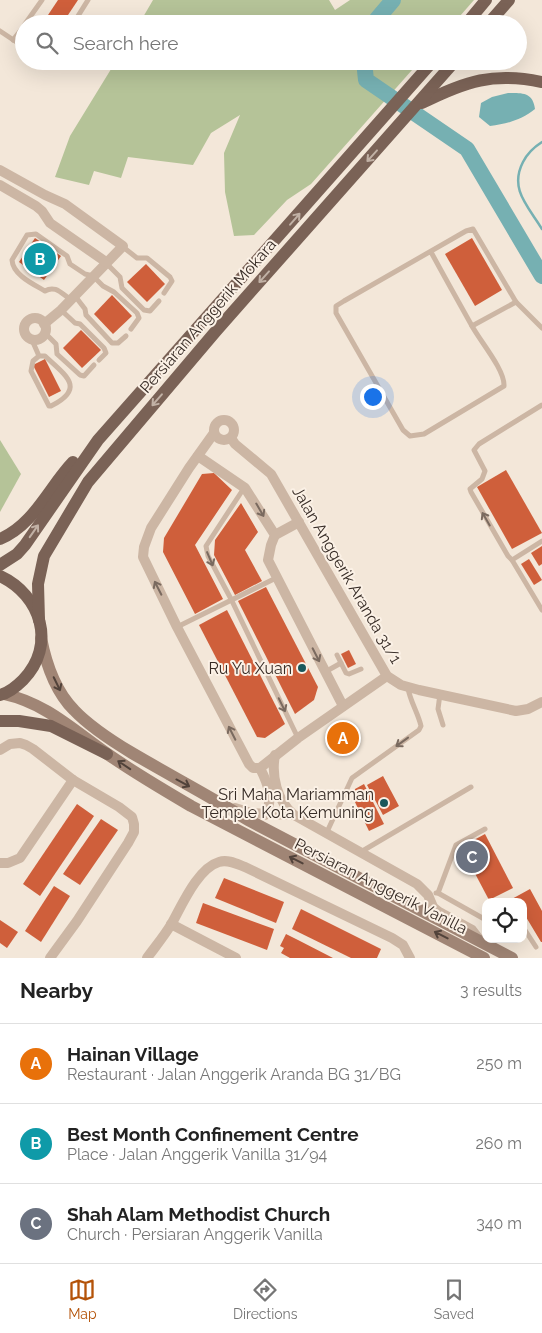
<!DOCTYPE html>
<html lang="en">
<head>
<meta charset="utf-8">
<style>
  body { margin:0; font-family:Raleway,sans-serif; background:#f2f2f2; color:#222 }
  .controls { position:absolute; right:15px; bottom:15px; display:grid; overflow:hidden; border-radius:10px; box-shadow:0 5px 20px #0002 }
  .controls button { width:45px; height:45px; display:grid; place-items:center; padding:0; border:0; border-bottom:1px solid #e0e0e0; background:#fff; color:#222; font:25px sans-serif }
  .you { position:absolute; left:372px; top:396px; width:18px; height:18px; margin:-12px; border:4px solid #fff; border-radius:50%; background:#1a73e8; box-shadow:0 0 0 8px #1a73e833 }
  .badge { display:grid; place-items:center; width:32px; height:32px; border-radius:50%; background:#b45309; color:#fff; font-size:16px; font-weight:700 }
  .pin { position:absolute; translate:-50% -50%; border:2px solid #fff; box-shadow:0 1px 5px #0006 }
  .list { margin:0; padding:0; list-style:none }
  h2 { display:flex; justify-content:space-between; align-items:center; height:65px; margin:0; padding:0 20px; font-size:21px }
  h2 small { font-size:16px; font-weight:400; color:#767676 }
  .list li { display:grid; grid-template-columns:32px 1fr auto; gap:15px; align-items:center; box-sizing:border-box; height:80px; padding:0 20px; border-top:1px solid #e0e0e0 }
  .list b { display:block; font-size:19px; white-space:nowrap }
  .list p { margin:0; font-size:16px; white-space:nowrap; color:#767676 }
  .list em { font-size:16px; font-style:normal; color:#767676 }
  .icon { flex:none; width:28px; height:28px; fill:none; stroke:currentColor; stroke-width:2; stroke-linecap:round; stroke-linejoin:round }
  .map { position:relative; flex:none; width:542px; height:958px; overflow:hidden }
  .search { position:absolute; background:#fff; box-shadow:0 5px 20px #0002; left:15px; right:15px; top:15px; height:55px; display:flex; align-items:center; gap:12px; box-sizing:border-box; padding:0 18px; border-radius:28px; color:#767676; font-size:19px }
  .sheet { height:305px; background:#fff }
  nav { display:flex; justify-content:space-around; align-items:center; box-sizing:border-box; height:70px; border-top:1px solid #e0e0e0; background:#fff; font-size:14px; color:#767676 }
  nav a { display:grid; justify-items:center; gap:2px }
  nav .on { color:#b45309 }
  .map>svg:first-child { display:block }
  .green { fill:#b5c398 }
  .water { fill:#76b0b2 }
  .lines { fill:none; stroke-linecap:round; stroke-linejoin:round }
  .stream { stroke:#76b0b2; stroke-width:2.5 }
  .river { stroke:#76b0b2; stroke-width:16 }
  .building { fill:#cf5f3b }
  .service { stroke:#ccb6a4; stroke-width:5 }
  .minor { stroke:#ccb6a4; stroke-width:10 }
  .secondary { stroke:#a08575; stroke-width:12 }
  .primary { stroke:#7a6256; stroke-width:12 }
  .oneway { stroke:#c1b1a5 }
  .oneway2 { stroke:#7a6a5f }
  .oneway3 { stroke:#51423a }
  .poi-dot { fill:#19575b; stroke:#fbf1e6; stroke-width:2 }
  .labels { text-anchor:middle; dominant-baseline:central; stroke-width:4; stroke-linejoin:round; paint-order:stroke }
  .street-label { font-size:16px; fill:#372c26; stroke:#fbf1e6 }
  .poi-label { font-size:16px; fill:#372c26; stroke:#fbf1e6; text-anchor:end }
</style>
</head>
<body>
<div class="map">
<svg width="542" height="958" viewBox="0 0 542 958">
  <rect width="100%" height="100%" fill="#f3e7d9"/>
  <g class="green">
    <polygon points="153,0 329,0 335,10 350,0 474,0 453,24 139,24"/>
    <polygon points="116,61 420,61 311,184 287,200 254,235 234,236 225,192 224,153 240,115 211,133 193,165 128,157 121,178 94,171 89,185 55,177 70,136"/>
    <polygon points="0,440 21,474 0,512"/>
  </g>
  <path class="water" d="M508,93C522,93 533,92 535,109C521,120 507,124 490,126L479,117L481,103L492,97Z"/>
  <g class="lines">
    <path class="stream" d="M542,142C534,147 527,154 523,162C509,189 528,206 542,229"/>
    <g class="river">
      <polyline points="375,24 377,19 393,0"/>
      <polyline points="364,61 366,80 467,149 542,276"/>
    </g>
  </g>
  <g class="building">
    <polygon points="58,0 78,0 62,24 42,24"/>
    <polygon points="35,238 61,256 44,280 19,262"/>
    <polygon points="472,238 502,290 475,306 445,254"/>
    <polygon points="146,264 165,284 147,302 127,282"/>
    <polygon points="112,295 132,316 113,334 94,314"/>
    <polygon points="81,330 101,350 82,368 63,348"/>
    <polygon points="45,359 61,391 49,397 33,365"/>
    <polygon points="506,470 542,533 512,549 477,487"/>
    <polygon points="214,473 232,490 195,545 223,599 195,614 163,552 164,538 202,474"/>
    <polygon points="241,503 258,532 245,550 262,581 235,595 214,555 215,540"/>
    <polygon points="542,546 542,564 539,566 531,553"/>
    <polygon points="529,559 542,580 534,585 521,564"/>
    <polygon points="266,587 318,687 314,700 295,714 238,601"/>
    <polygon points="227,610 285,724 265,738 257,737 199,625"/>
    <polygon points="349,650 356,664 348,668 341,654"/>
    <polygon points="383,776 399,806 383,815 367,785"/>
    <polygon points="364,784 384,824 369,831 353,798 355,789"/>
    <polygon points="77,804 94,816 40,896 23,884"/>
    <polygon points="101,819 118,830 80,885 63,874"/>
    <polygon points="485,834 513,888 489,900 461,847"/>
    <polygon points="224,878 284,902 276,923 215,898"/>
    <polygon points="54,886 70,896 41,942 25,931"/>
    <polygon points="530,889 542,911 542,942 541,942 523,912 523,902 510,900"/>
    <polygon points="203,903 274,929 267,950 196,923"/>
    <polygon points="301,909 381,949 377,958 351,958 292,929"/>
    <polygon points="0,920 18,932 7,948 0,943"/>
    <polygon points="286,934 298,940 333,958 290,958 281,953 284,948 280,946"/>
  </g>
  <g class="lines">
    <g class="service">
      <polyline points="25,24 42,0"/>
      <polyline points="73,24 88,0"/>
      <polyline points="0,31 24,47"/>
      <polyline points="13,40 24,26"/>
      <polyline points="123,247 137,258 147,258 170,277 172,281 164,293"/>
      <path d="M431,252C444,276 458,301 472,326C480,341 505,370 504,386L424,434L410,436L403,430L336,313V306L344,301L466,231L473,229L516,302L542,328"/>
      <polyline points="106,263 120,277 122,288 144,310 150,311 159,301"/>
      <polyline points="75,296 85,309 86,315 112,343 118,343 126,336"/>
      <path d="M70,299C61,293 55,285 45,291C33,284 13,275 12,260L27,235L36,234L67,256L70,264L85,274L93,276L103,286L114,292L137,313L139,318L131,329"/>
      <polyline points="61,310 75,323 80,324 104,348 106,353 99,360"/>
      <polyline points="472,326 516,302"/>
      <polyline points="45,333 56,344 57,354 80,375 84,376 94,365"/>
      <path d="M32,340L39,356L33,361L31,371L49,406H51C87,388 65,375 45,356H39"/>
      <polyline points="244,488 206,546 208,556 231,599 298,738"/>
      <polyline points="542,541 512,560 542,610"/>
      <polyline points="512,560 508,556 471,492 470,489 482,479 485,471 474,450 479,444 542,405"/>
      <polyline points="177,627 276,578"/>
      <polyline points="337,655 346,673 349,674 361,669"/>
      <polyline points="325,672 341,663"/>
      <polyline points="440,694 438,709 443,725"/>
      <path d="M326,834L352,778L419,730L421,726C418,713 410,701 408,688"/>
      <polyline points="359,853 471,787"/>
      <polyline points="436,893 438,893 486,920"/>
      <polyline points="438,893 456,845 485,829"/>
      <polyline points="523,927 536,947"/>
    </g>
    <g class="minor">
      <polyline points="0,170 45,195 65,204 123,246 61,310 44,324"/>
      <polyline points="0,185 36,206 42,211 50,223 106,262"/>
      <circle cx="35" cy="329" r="11"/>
      <circle cx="224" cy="430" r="10"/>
      <polyline points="214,433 189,468 151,528 144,547 143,557 177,627 249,764 253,768 260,768 298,738 387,676"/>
      <polyline points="231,438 235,444 271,474 387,676 401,685 419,690 516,711 528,709 542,702"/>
      <polyline points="198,456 245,488 275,535 271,545 268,560 343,706"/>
      <polyline points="275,535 299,522"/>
      <polyline points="0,750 10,744 20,743 26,745 33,749 73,780 119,807 132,817 134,824 134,832 128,843 77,921 50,958"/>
      <path d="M275,755C271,776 277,801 294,815"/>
      <path d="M260,768C268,784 274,799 265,815"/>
      <polyline points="235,808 251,813 294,815 417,884 428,895 433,907 439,912 472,930 479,939"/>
      <polyline points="0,863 8,863 20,858 73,780"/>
      <polyline points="171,924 236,958"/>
      <path d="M147,958C155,947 165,935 172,923C182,905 198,868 219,862C228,859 237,864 245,867L392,938L403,945L410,958"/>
    </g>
    <g class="secondary">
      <path d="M41,638C46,664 55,691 74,710C90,727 112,741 132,753C171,776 210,796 248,820L512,958"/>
      <path d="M4,694C45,703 72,729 106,753C133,772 162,789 191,806L484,958"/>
    </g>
    <g class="primary">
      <polyline points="466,24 486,0"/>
      <polyline points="488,24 509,0"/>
      <path d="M422,103C466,81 493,72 542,82"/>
      <path d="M0,539C34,525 49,487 73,462"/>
      <polyline points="0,565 17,554 25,545 98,440 433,61"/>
      <path d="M0,576C41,595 57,645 23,680C17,686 8,693 0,695"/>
      <polyline points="39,620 38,584 44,556 88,482 216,331 455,61"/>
      <polyline points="0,721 19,721 51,726 107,754"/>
    </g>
  </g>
  <defs><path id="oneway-shaft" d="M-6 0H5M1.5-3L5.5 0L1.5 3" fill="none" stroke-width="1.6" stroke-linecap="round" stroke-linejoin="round" transform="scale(1.25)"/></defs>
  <g class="oneway">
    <use href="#oneway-shaft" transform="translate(372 156) rotate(132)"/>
    <use href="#oneway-shaft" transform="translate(295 219) rotate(-49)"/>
    <use href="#oneway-shaft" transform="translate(264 277) rotate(132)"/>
    <use href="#oneway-shaft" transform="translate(157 400) rotate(131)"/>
    <use href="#oneway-shaft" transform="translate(34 531) rotate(-55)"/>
  </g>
  <g class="oneway2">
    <use href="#oneway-shaft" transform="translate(260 510) rotate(60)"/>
    <use href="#oneway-shaft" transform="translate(486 519) rotate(-120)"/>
    <use href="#oneway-shaft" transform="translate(210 559) rotate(67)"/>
    <use href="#oneway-shaft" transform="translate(158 588) rotate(-117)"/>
    <use href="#oneway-shaft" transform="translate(316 655) rotate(63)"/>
    <use href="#oneway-shaft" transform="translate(282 705) rotate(64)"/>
    <use href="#oneway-shaft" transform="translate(232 733) rotate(-117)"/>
    <use href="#oneway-shaft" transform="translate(402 742) rotate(144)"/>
  </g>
  <g class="oneway3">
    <use href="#oneway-shaft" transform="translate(57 684) rotate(64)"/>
    <use href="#oneway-shaft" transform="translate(124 765) rotate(-146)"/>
    <use href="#oneway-shaft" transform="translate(183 783) rotate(28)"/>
    <use href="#oneway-shaft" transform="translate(296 860) rotate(-153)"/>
    <use href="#oneway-shaft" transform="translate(441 935) rotate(-153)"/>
  </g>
  <g class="poi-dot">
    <circle cx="302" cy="668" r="5"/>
    <circle cx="384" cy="803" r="5"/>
  </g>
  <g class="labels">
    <g class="street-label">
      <text transform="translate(208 316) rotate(-49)">Persiaran Anggerik Mokara</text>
      <text transform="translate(347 575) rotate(60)">Jalan Anggerik Aranda 31/1</text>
      <text transform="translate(381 886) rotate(27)">Persiaran Anggerik Vanilla</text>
    </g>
    <g class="poi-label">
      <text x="292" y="668">Ru Yu Xuan</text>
      <text x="374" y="794">Sri Maha Mariamman<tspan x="374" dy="18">Temple Kota Kemuning</tspan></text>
    </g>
  </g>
</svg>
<div class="controls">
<button><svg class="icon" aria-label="locate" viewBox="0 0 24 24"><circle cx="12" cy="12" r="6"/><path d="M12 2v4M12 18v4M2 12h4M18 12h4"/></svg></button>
</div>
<div class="you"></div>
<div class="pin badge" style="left:343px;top:738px;background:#e8710a">A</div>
<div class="pin badge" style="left:40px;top:259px;background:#0f9aa8">B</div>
<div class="pin badge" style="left:472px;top:857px;background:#6b7280">C</div>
<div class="search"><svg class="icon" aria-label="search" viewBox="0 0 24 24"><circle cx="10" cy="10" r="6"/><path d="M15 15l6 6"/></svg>Search here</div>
</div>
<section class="sheet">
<h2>Nearby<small>3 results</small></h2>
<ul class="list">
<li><span class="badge" style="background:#e8710a">A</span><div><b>Hainan Village</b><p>Restaurant · Jalan Anggerik Aranda BG 31/BG</p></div><em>250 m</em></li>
<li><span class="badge" style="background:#0f9aa8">B</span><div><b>Best Month Confinement Centre</b><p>Place · Jalan Anggerik Vanilla 31/94</p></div><em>260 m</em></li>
<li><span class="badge" style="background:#6b7280">C</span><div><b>Shah Alam Methodist Church</b><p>Church · Persiaran Anggerik Vanilla</p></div><em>340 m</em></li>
</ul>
</section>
<nav>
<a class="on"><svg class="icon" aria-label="map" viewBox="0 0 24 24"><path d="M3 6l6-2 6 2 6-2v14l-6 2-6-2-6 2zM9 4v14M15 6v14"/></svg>Map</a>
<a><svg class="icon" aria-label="directions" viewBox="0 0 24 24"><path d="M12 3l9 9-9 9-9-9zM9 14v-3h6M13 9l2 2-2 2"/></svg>Directions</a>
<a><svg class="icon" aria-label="saved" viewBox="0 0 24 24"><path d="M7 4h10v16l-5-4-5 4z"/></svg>Saved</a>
</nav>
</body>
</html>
